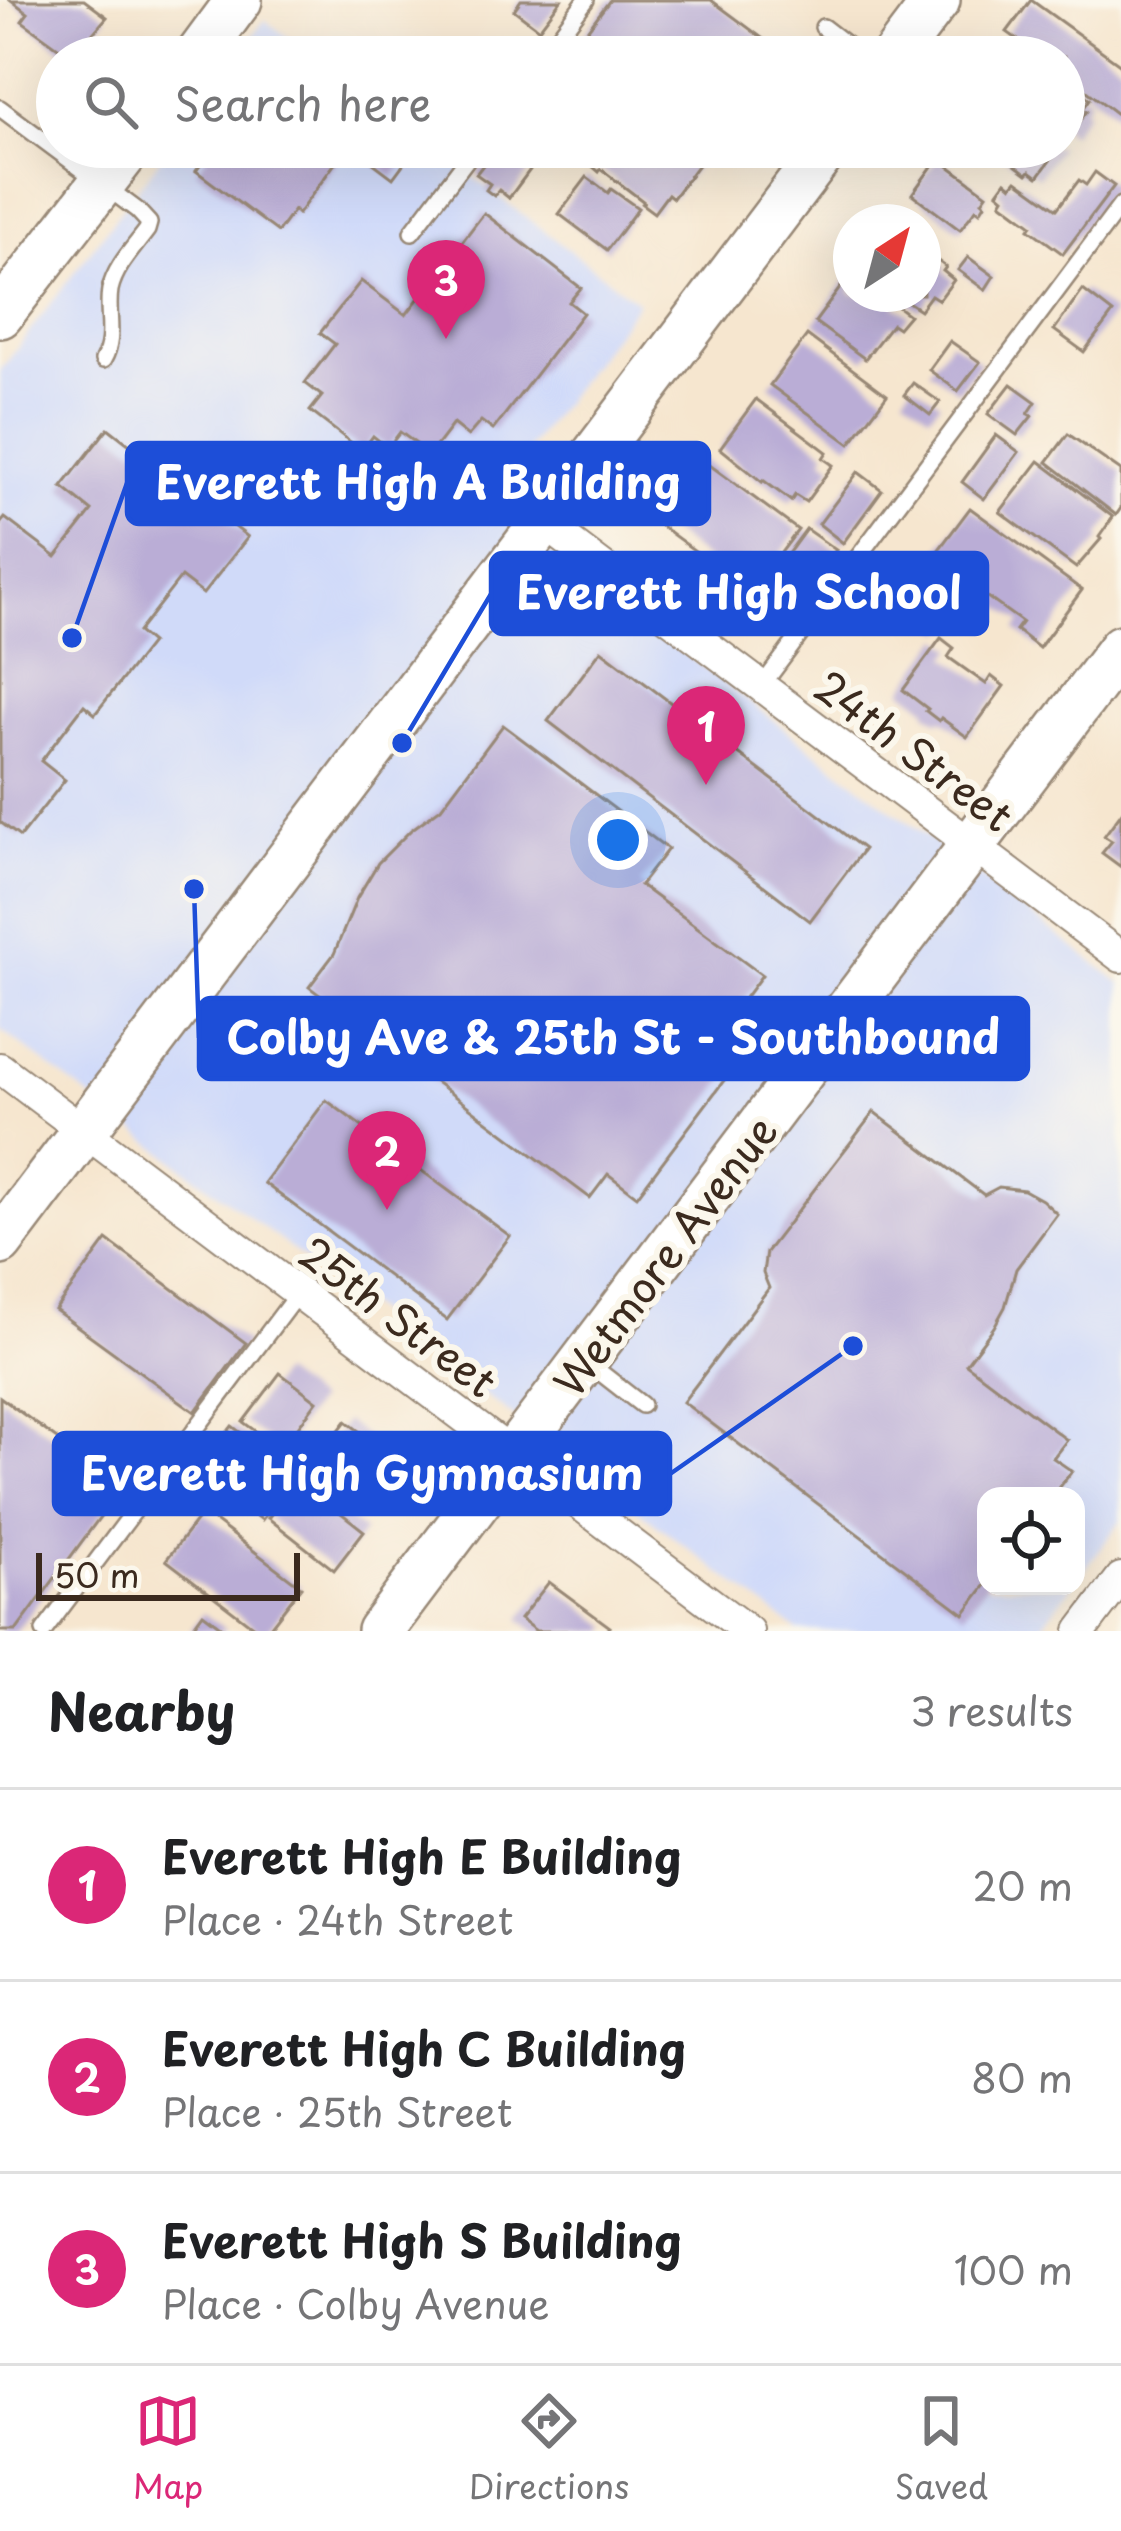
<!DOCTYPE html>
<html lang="en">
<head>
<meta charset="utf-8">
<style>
  body { margin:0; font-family:"Playpen Sans",sans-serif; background:#f6f6f6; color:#202124 }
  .controls { position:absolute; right:36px; bottom:36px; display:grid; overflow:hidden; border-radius:24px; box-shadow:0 12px 48px #0002 }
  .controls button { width:108px; height:108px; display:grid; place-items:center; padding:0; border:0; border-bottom:3px solid #e0e0e0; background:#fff; color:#202124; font:60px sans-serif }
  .compass { position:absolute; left:833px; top:204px; width:108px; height:108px; border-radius:50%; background:#fff; box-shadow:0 12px 48px #0002; rotate:36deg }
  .scale { position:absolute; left:36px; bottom:30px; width:264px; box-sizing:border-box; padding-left:12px; border:6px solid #3b2a1e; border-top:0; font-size:33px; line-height:42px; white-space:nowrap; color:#3b2a1e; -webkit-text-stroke:9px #fbf7ec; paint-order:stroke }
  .you { position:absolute; left:618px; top:840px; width:42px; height:42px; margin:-30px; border:9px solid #fff; border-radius:50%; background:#1a73e8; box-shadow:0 0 0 18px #1a73e833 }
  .badge { display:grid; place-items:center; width:78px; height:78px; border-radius:50%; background:#db2777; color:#fff; font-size:39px; font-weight:700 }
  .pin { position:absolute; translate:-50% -99px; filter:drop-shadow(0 3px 6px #0008) }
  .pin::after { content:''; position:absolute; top:63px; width:42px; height:36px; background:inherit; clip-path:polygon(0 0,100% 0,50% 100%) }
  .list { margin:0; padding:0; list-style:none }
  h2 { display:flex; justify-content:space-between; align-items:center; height:156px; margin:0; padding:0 48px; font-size:51px }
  h2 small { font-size:39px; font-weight:400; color:#757577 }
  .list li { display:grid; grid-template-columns:78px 1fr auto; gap:36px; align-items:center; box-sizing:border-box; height:192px; padding:0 48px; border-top:3px solid #e0e0e0 }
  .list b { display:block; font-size:45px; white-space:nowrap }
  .list p { margin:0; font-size:39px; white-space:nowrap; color:#757577 }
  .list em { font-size:39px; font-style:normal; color:#757577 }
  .icon { flex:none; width:66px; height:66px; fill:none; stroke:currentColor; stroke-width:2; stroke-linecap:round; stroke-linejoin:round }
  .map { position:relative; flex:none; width:1121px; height:1631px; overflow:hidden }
  .search { position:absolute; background:#fff; box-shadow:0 12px 48px #0002; left:36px; right:36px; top:36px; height:132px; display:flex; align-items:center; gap:30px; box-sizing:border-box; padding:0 42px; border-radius:66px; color:#757577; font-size:45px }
  .sheet { height:732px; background:#fff }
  nav { display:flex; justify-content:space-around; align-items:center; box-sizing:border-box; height:168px; border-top:3px solid #e0e0e0; background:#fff; font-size:33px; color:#757577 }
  nav a { display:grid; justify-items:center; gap:6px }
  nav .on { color:#db2777 }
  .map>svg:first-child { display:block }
  .built { fill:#d0daf9 }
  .building { fill:#baadd6 }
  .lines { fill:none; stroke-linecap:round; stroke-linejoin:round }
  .lane-casing { stroke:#988876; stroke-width:20 }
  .street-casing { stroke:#988876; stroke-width:34 }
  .secondary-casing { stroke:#988876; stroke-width:50 }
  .lane { stroke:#fff; stroke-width:15 }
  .street { stroke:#fff; stroke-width:30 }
  .secondary { stroke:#fff; stroke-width:45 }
  .labels { text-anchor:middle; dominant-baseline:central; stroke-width:12; stroke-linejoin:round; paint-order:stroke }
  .street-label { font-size:42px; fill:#3b2a1e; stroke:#fbf7ec }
  .leader { fill:none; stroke:#1d4ed8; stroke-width:4.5 }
  .callout-dot { fill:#1d4ed8; stroke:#fbf7ec; stroke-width:4.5 }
  .callout { fill:#1d4ed8; stroke:#1d4ed8; stroke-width:4.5 }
  .callout-label { font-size:45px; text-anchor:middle; font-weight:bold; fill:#fff }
</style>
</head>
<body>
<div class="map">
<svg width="1121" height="1631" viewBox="0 0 1121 1631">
  <rect width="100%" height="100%" fill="#fbf7ec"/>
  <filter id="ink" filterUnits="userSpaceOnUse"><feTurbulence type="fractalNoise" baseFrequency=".00833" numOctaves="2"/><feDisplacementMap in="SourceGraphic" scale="24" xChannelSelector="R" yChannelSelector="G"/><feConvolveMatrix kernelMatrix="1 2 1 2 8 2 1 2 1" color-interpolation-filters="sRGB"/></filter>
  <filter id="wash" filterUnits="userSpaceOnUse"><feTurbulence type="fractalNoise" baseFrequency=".004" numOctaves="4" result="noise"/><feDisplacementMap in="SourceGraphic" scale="48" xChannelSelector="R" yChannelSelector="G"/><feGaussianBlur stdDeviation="2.7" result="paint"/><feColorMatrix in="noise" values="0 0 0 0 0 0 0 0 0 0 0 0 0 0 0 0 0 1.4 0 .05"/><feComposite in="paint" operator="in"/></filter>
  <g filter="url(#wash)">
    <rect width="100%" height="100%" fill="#f6e6cf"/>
    <g class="built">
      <polygon points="265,20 314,57 237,57"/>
      <polygon points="169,147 433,147 638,302 487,504 1121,983 1121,1521 1076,1581 1076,1496 986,1496 986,1586 1072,1586 1038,1631 798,1631 0,1029 0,371"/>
    </g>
    <g id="blocks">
      <g class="building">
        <polygon points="11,0 84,0 107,17 76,53 73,50 69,55 22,21 28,13"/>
        <polygon points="521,0 561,0 539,29 514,10"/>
        <polygon points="610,0 711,0 777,49 771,57 631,57 622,51 618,57 562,57 566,52 569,54"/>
        <polygon points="1031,0 1121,65 1121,117 1078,84 1075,88 1090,99 1083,109 1087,111 1070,134 1064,129 1064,57 1025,57 1031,49 1007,32"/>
        <polygon points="214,147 221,152 225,147 347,147 298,214 294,210 278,232 196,171"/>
        <polygon points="352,147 416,147 393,178"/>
        <polygon points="497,147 547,147 509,198 499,190 494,196 486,190 490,184 476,174"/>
        <polygon points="570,147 634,147 650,159 659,147 665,147 680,158 686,151 700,162 673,198 668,194 654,213 642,204 644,202 601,169 599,172"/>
        <polygon points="991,147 1060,147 1038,177 1030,171 1027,174"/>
        <polygon points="938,158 987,194 982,201 985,204 980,212 976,209 960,230 912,194"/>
        <polygon points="1095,172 1114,186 1063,254 1029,229 1032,225 1001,202 1004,197 998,192 1006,181 1012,186 1017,180 1057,209 1079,180 1086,185"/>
        <polygon points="587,177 608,193 611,189 638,208 607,250 559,214"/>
        <polygon points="484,213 581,288 569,302 583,313 493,430 481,421 468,436 453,424 430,454 400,432 388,448 373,436 362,451 310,411 322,396 305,383 335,344 320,333 361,281 406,315"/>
        <polygon points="923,250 946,267 943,271 954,280 939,300 931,295 920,310 896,294 923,294"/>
        <polygon points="968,257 994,276 985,290 958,270"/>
        <polygon points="851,273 851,294 881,294 909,315 898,328 892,324 865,359 815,322"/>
        <polygon points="1083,290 1113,313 1084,352 1054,330"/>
        <polygon points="807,335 887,395 850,444 770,385"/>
        <polygon points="950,341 980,362 958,391 929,370"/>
        <polygon points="913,383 940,402 930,415 904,395"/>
        <polygon points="1011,384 1036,402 1028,414 1032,416 1017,435 988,414"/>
        <polygon points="756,399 827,452 823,458 833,465 806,502 795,495 791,501 763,480 762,482 720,448"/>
        <polygon points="108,428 248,537 203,594 181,577 138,632 151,643 95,714 84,705 41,761 65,780 20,837 0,822 0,524 5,518 56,557 92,511 62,487"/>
        <polygon points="1068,434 1121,471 1121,508 1116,515 1047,462"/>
        <polygon points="996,435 1019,452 984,499 962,482"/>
        <polygon points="692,452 798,530 774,562 779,566 806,529 836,550 786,619 756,597 768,581 762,577 751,592 646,515"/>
        <polygon points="1039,461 1113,517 1099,537 1101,539 1076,568 1000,512"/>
        <polygon points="858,472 882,490 843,543 819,524"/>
        <polygon points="970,508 1082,590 1039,648 1016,630 1022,622 976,589 944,632 901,600"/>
        <polygon points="941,638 954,648 948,657 986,684 991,676 1004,686 967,737 941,718 939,721 926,711 928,709 903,690"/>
        <polygon points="601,650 864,849 810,921 548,721"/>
        <polygon points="503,725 668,849 640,885 762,975 736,1010 762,1030 637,1196 608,1174 590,1198 309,987 334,954 357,898 378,863 411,830 441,808"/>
        <polygon points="1121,813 1121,867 1102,853 1112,841 1104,836"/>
        <polygon points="326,1100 510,1236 447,1320 264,1183"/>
        <polygon points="874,1112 984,1195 999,1187 1024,1190 1042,1200 1057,1214 1016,1269 1005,1307 994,1327 966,1364 1067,1440 1053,1458 1072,1471 1053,1496 986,1496 986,1585 964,1614 683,1402 769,1288 763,1273 766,1252"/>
        <polygon points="107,1240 246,1343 195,1412 55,1310"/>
        <polygon points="280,1373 317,1401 281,1450 243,1422"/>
        <polygon points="0,1397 122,1487 16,1631 0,1631"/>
        <polygon points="346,1421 404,1466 375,1505 316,1460"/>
        <polygon points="232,1426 296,1475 262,1520 225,1492 238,1474 211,1453"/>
        <polygon points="299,1480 364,1531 334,1570 268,1518"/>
        <polygon points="203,1512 301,1587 267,1631 259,1631 166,1560"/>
        <polygon points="549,1582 610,1627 607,1631 536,1631 520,1619"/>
        <polygon points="203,1613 227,1631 190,1631"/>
      </g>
    </g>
  </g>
  <g filter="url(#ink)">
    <use href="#blocks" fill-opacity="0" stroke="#988876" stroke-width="3"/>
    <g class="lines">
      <defs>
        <g id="lane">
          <polyline points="823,27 862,57"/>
          <polyline points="543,57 586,0"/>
          <path d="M0,108L137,210L149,223L147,230C133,249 115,267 110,290C106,314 116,338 103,360"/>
          <polyline points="412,232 476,147"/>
          <polyline points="761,687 1121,205"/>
          <polyline points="587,1362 642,1405"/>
          <polyline points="44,1631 298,1293"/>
        </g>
        <g id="street">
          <polyline points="544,523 1121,957"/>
          <polyline points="0,1068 748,1631"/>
          <polyline points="1081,1631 1121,1578"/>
        </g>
        <g id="secondary">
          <polyline points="197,57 239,0"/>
          <polyline points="894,57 937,0"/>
          <polyline points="0,315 130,147"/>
          <polyline points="0,1242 827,147"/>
          <polyline points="380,1631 1121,648"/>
        </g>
      </defs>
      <use href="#lane" class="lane-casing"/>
      <use href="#street" class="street-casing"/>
      <use href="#secondary" class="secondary-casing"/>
      <use href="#lane" class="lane"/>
      <use href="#street" class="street"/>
      <use href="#secondary" class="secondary"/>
    </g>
  </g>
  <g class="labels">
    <g class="street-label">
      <text transform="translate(915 750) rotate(37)">24th Street</text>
      <text transform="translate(664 1255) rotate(-53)">Wetmore Avenue</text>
      <text transform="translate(399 1316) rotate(37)">25th Street</text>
    </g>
  </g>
  <path class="leader" d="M72 638L127 483M402 743L491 594M194 889L199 1038M853 1346L670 1474"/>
  <g class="callout-dot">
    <circle cx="72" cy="638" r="12"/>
    <circle cx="402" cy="743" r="12"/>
    <circle cx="194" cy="889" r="12"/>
    <circle cx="853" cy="1346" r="12"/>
  </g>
  <g class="callout">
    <rect x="127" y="443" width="582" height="81" rx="12"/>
    <rect x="491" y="553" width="496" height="81" rx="12"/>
    <rect x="199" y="998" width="829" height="81" rx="12"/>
    <rect x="54" y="1433" width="616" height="81" rx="12"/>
  </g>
  <g class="callout-label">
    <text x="418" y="499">Everett High A Building</text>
    <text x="739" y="609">Everett High School</text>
    <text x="613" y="1054">Colby Ave &amp; 25th St - Southbound</text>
    <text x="362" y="1490">Everett High Gymnasium</text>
  </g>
</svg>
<div class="controls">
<button><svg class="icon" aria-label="locate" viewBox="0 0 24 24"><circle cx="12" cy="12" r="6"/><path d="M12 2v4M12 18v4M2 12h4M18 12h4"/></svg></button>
</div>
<svg class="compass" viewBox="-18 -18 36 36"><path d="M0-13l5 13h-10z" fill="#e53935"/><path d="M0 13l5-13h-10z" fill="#757577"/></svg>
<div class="scale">50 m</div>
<div class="you"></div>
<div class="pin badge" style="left:706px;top:785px">1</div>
<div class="pin badge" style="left:387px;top:1210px">2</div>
<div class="pin badge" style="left:446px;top:339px">3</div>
<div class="search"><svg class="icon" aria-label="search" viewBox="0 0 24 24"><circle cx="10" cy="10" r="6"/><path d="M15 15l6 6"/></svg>Search here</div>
</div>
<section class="sheet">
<h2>Nearby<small>3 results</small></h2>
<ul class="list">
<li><span class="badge">1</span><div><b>Everett High E Building</b><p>Place · 24th Street</p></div><em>20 m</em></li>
<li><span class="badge">2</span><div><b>Everett High C Building</b><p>Place · 25th Street</p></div><em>80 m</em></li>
<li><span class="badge">3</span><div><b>Everett High S Building</b><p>Place · Colby Avenue</p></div><em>100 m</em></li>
</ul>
</section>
<nav>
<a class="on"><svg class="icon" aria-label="map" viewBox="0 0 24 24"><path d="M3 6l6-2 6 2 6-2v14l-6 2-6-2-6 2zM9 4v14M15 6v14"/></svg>Map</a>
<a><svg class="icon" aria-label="directions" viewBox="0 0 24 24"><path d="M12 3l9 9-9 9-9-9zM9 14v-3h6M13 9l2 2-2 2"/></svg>Directions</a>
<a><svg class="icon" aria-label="saved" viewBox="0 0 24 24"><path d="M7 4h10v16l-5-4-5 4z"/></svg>Saved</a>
</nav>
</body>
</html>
